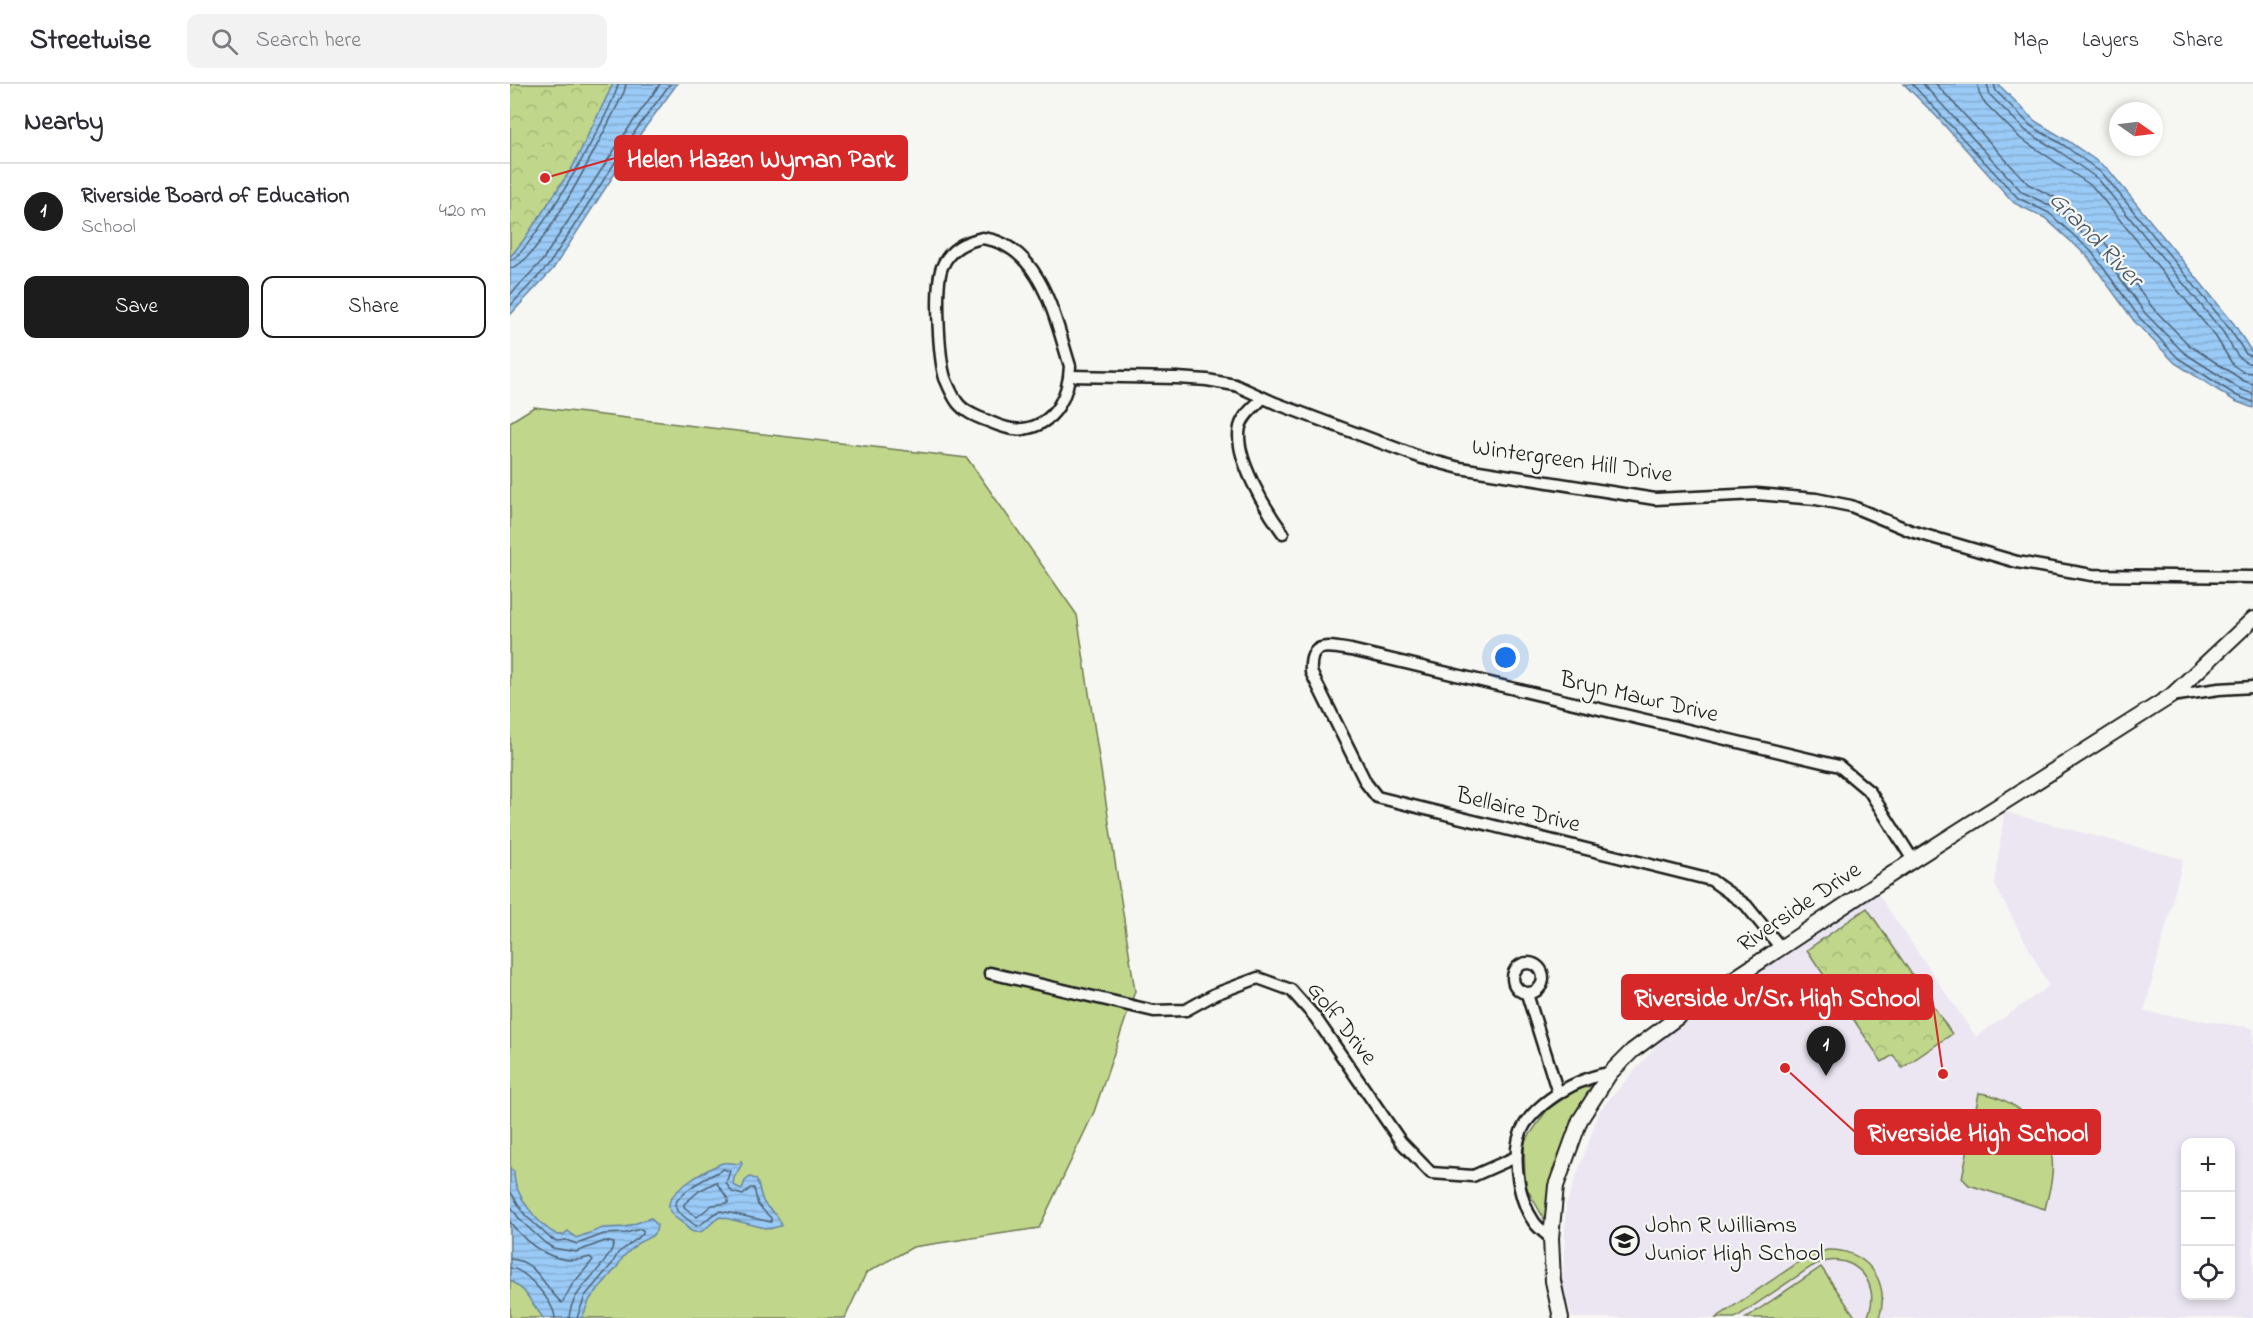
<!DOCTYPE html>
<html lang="en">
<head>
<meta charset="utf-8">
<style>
  body { margin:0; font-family:"Indie Flower",sans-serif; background:#f2f2f3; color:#2b2b33 }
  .controls { position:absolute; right:18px; bottom:18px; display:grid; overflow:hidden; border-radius:12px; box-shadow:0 3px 9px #0003 }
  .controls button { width:54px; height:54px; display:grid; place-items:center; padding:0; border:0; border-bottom:2px solid #e1e1e2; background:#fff; color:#2b2b33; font:30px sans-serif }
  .compass { position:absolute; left:1599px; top:18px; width:54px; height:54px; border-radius:50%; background:#fff; box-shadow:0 3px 9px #0003; rotate:104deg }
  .you { position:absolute; left:996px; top:574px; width:21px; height:21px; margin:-15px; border:4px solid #fff; border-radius:50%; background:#1a73e8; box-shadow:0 0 0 9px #1a73e833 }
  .badge { display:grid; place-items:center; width:39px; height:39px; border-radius:50%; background:#1c1c1c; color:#fff; font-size:20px; font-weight:700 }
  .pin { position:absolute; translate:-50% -50px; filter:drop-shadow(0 2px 3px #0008) }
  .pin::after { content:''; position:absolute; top:32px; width:21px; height:18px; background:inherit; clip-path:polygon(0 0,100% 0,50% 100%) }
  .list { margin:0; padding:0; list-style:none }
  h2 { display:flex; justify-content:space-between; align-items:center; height:78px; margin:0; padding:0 24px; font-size:26px }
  h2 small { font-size:20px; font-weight:400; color:#7c7c81 }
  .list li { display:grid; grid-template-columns:39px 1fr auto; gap:18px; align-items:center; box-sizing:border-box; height:96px; padding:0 24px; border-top:2px solid #e1e1e2 }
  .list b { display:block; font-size:22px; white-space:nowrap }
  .list p { margin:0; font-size:20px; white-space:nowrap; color:#7c7c81 }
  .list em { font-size:20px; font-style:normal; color:#7c7c81 }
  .actions { display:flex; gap:12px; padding:18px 24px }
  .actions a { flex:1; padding:14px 0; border:2px solid #1c1c1c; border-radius:12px; text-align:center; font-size:21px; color:#1c1c1c }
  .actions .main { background:#1c1c1c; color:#fff }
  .icon { flex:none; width:33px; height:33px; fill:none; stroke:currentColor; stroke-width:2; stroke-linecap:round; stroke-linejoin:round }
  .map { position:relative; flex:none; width:1743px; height:1234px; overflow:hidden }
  header { display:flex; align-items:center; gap:36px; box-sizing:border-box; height:84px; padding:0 30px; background:#fff; border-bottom:2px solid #e1e1e2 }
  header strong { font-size:28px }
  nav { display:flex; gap:33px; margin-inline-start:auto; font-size:21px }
  .search { width:420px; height:54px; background:#f2f2f3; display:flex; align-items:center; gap:15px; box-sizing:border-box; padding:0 21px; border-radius:12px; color:#7c7c81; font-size:22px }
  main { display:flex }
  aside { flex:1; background:#fff }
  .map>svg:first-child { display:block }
  .built { fill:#ebe6f2; fill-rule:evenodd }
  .grass { fill:#c0d68b; stroke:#6e7954; stroke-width:1.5 }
  .park { fill:url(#park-crowns); stroke:#6e7954; stroke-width:1.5 }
  .water { fill:url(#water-rules); stroke:#68849f; stroke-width:1.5 }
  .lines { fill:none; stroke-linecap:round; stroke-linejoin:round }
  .shore { stroke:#4e6273; stroke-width:1.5 }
  .minor-casing { stroke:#1c1c1c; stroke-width:15 }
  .major-casing { stroke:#1c1c1c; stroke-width:18 }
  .minor { stroke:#f6f6f2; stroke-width:10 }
  .major { stroke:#f6f6f2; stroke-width:14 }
  .labels { text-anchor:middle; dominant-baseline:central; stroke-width:4.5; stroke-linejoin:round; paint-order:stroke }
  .street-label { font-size:24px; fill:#1c1c1c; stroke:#f6f6f2 }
  .poi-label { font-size:24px; fill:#1c1c1c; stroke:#f6f6f2; text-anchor:start }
  .water-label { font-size:26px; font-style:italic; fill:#485968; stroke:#f6f6f2 }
  .leader { fill:none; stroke:#d62828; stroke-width:2 }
  .callout-dot { fill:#d62828; stroke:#f6f6f2; stroke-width:2 }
  .callout { fill:#d62828; stroke:#d62828; stroke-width:2 }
  .callout-label { font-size:26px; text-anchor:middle; font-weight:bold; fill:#fff }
</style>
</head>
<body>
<header>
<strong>Streetwise</strong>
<div class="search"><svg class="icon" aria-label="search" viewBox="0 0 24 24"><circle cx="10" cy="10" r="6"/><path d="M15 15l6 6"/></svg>Search here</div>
<nav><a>Map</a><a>Layers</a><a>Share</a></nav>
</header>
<main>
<aside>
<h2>Nearby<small></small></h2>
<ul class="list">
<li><span class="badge">1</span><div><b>Riverside Board of Education</b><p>School</p></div><em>420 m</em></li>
</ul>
<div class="actions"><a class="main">Save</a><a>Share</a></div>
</aside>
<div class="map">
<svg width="1743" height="1234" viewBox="0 0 1743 1234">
  <defs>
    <pattern id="park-crowns" width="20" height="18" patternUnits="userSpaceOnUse" patternTransform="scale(1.5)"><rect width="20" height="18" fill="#c0d68b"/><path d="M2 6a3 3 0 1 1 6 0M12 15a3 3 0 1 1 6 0" fill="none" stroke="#a4b777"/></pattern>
    <pattern id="water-rules" width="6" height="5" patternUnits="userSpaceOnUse" patternTransform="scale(1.5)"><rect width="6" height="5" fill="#9acaf6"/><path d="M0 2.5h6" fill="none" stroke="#84add2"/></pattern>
  </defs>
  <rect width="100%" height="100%" fill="#f6f6f2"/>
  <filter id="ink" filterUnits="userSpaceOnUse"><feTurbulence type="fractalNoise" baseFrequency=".0167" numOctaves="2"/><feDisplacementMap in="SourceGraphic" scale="12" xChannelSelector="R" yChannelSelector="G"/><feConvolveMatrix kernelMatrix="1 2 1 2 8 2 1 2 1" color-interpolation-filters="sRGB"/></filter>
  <g filter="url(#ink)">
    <path class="built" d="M1494,728L1673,775L1634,928L1743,944V1234H1062L1053,1200L1056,1121L1090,1026L1155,952L1368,810L1466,953L1539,902L1485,801ZM1676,1058H1720V1212H1676Z"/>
    <g class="grass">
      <polygon points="24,323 457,374 567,531 625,907 584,1028 529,1144 403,1163 356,1189 335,1234 0,1234 0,338"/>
      <polygon points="1086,1001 1050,1069 1037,1140 1015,1101 1014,1059 1037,1026 1066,1006"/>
      <path d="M1469,1009C1499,1011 1540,1043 1542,1074C1544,1092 1539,1108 1535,1125L1459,1101L1452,1094Z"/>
      <path d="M1317,1166C1355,1164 1382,1197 1369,1234H1357C1375,1196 1338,1162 1301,1183L1225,1234H1206L1295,1174Z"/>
      <polygon points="1311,1183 1346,1234 1236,1234"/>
    </g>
    <g class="park">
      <polygon points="0,0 139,0 0,192"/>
      <polygon points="1357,824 1442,950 1392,984 1383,971 1372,978 1297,866"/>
    </g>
    <g class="water">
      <polygon points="103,0 167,0 131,49 43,185 0,231 0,173 13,157 62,84"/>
      <polygon points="1394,0 1488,0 1525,37 1558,57 1598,85 1724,240 1743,270 1743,324 1725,317 1665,279 1624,237 1577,172 1535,134 1504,119 1426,32"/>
      <path d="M231,1077L232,1080L224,1094L223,1101L232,1105L235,1097L240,1093L246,1095C250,1103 250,1112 254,1119C261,1129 270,1130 271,1142L259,1145L211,1133C202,1135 198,1147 189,1148C181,1149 178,1145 174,1140C168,1135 160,1132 159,1123C156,1108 198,1085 210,1080C216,1077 223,1080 229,1080Z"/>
      <path d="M0,1086L4,1087C3,1109 28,1142 48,1151H53L58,1147L66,1154L93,1144L115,1143L141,1134L147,1141L146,1147L142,1152L128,1159L113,1173L107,1183L80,1215L72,1234H33L14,1207L0,1196Z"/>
    </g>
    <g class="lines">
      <g class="shore">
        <polyline points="1402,0 1508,114 1539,129 1581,167 1629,233 1668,274 1727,312 1743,318"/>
        <polyline points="1413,0 1512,108 1543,123 1586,162 1635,229 1673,268 1730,305 1743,310"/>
        <polyline points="1426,0 1518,100 1548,115 1593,156 1642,223 1679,261 1734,297 1743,300"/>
        <polyline points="1468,0 1469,9 1473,17 1510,54 1582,102 1706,253 1723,281 1733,288 1743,289"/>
        <path d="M1477,0L1480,11L1516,47L1550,68L1588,95L1713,248C1721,260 1727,279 1743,280"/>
        <polyline points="1484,0 1486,7 1521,42 1555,62 1593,90 1719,244 1736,270 1743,273"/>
        <path d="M0,176C19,174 105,23 108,0"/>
        <path d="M0,184C30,182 99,38 114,8L116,0"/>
        <polyline points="0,211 32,177 120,42 150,0"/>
        <polyline points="0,222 38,182 126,46 160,0"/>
        <path d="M213,1085L220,1087L216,1099L222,1108L233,1111L240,1104H244L248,1121L261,1134V1138L211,1127C200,1128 196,1141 186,1142L167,1127L165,1120C174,1103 197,1095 213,1085Z"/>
        <polygon points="206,1098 218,1115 218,1119 202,1121 187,1133 174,1123 174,1120 189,1107"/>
        <polyline points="0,1107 15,1131 40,1154 47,1157 56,1156 67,1160 94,1150 116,1149 130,1145 133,1146 133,1150 108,1169 102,1180 75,1212 67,1234"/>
        <path d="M0,1121L10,1136L35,1159L43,1164L66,1168L95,1157L104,1159C96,1187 61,1203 59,1234"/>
        <path d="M0,1138C18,1163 49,1184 80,1173L83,1176L62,1201L52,1219C34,1204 27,1176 0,1175"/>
        <path d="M0,1184C16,1185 44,1219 45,1234"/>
      </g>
      <defs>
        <g id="minor">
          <path d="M472,154C531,161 545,235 560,282C559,311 545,341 513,345C503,347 487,341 478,337C467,333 454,328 447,318C442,311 438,301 435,294C429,274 424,198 433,181C441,164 455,158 472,154Z"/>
          <polyline points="560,292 667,294 697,296 725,301 765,319 912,374 950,384 1145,415 1247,410 1306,415 1341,422 1401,447 1507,478 1582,491 1743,493"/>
          <path d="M753,314C745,322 733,331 730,343C723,372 756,426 773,449"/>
          <polyline points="1661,612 1709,605 1743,603"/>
          <path d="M1271,864L1236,821L1201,796L867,713L856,699L801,588C799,557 817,562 841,566L1329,682L1360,708L1403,776"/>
          <circle cx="1018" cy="894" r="15"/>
          <polyline points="480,889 644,927 676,926 705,910 748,894 781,906 805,933 891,1058 921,1089 963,1092 1006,1073"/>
          <polyline points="1017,910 1048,1009"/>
          <path d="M1041,1154C1035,1149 1028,1144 1024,1138C1008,1115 999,1065 1015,1040C1026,1024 1044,1011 1061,1002C1075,995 1085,991 1100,989"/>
        </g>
        <polyline id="major" points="1051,1234 1043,1197 1041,1154 1046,1102 1070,1036 1100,989 1122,967 1180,924 1403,776 1661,612 1743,535"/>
      </defs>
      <use href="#minor" class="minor-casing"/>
      <use href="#major" class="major-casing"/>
      <use href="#minor" class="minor"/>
      <use href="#major" class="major"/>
    </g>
  </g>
  <defs>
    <symbol id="school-ring" viewBox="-11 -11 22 22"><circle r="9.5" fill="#f6f6f2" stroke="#1c1c1c" stroke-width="1.5"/><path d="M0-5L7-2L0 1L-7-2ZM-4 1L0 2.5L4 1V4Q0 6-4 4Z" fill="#1c1c1c"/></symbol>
  </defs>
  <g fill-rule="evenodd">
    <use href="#school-ring" x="1098" y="1140" width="33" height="33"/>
  </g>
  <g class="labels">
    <g class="street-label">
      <text transform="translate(1062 378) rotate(8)">Wintergreen Hill Drive</text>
      <text transform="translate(1129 614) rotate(13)">Bryn Mawr Drive</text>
      <text transform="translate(1008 727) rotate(14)">Bellaire Drive</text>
      <text transform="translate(1290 824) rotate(-34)">Riverside Drive</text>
      <text transform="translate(831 940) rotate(52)">Golf Drive</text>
    </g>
    <g class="poi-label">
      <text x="1135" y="1142">John R Williams<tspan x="1135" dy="28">Junior High School</tspan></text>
    </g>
    <g class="water-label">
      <text transform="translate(1585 156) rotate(46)">Grand River</text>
    </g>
  </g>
  <path class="leader" d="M35 94L105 74M1433 990L1422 913M1275 984L1345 1048"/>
  <g class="callout-dot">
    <circle cx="35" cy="94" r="6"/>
    <circle cx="1433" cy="990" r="6"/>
    <circle cx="1275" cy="984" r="6"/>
  </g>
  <g class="callout">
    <rect x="105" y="52" width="292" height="44" rx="6"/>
    <rect x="1112" y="891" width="310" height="44" rx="6"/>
    <rect x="1345" y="1026" width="245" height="44" rx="6"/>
  </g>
  <g class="callout-label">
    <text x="251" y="83">Helen Hazen Wyman Park</text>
    <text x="1267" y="922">Riverside Jr/Sr. High School</text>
    <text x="1468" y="1057">Riverside High School</text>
  </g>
</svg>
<div class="controls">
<button>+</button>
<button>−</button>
<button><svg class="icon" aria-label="locate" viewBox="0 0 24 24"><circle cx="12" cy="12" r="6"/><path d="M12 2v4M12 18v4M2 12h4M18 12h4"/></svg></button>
</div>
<svg class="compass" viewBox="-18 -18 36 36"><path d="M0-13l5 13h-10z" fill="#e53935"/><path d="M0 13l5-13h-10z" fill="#7c7c81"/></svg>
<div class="you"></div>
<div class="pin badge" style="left:1316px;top:992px">1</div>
</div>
</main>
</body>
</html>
